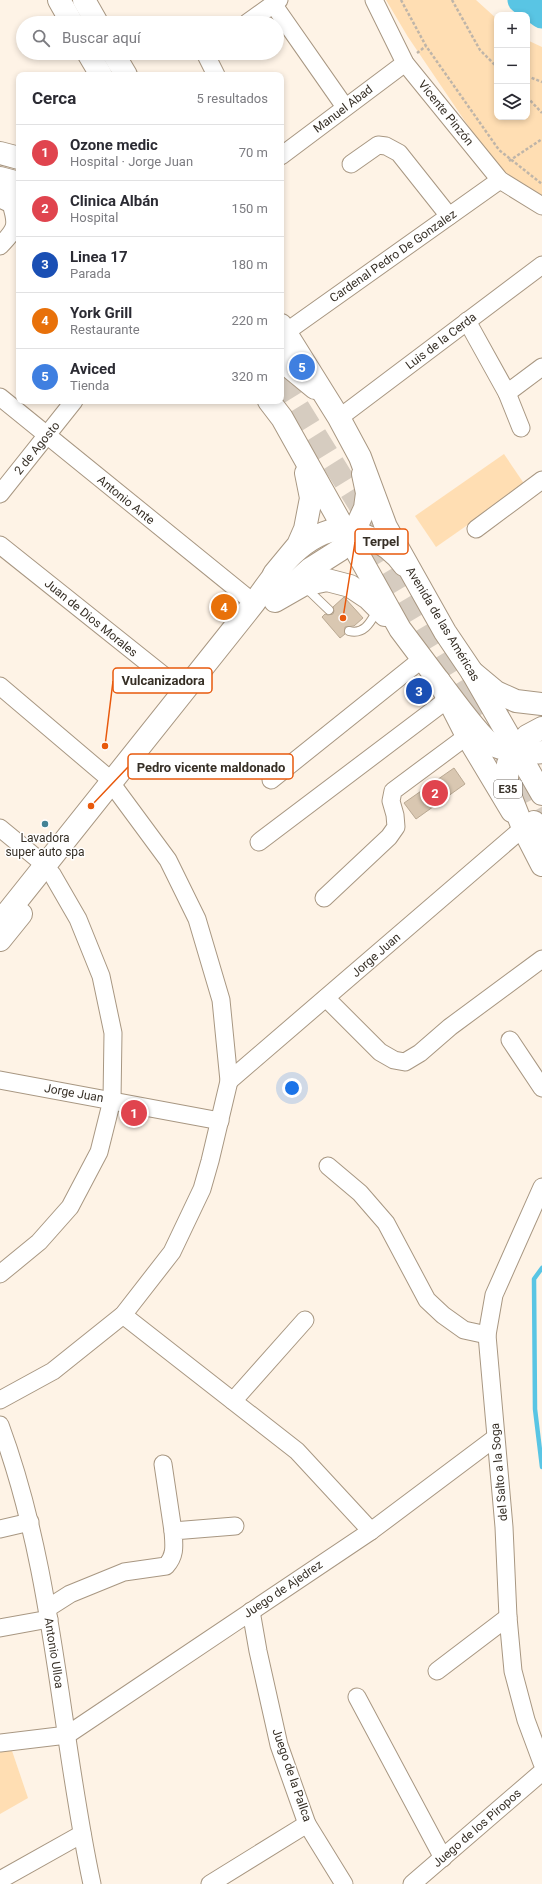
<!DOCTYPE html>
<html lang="es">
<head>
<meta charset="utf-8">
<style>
  body { margin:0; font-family:Roboto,sans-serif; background:#f7f7f7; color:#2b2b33 }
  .controls { position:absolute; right:12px; top:12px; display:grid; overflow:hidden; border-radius:8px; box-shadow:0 2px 6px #0003 }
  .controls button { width:36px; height:36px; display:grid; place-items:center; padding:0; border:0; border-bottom:1px solid #e1e1e2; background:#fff; color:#2b2b33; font:20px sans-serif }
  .you { position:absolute; left:292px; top:1088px; width:14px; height:14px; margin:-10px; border:3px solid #fff; border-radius:50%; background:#1a73e8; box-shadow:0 0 0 6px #1a73e833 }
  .badge { display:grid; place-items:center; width:26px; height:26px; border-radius:50%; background:#1a73e8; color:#fff; font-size:13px; font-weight:700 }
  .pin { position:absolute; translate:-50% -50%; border:2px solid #fff; box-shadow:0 1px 4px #0006 }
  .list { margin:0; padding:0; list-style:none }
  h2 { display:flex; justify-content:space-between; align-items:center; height:52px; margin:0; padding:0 16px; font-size:17px }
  h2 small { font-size:13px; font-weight:400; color:#7c7c81 }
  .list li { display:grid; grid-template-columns:26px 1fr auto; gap:12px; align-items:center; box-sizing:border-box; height:56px; padding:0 16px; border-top:1px solid #e1e1e2 }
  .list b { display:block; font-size:15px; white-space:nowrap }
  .list p { margin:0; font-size:13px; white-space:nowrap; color:#7c7c81 }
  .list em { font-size:13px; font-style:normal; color:#7c7c81 }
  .icon { flex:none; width:22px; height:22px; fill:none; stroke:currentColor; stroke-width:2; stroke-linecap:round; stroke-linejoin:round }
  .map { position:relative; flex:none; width:542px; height:1884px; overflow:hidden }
  .search { position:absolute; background:#fff; box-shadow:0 2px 6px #0003; left:16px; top:16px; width:268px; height:44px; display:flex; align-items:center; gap:10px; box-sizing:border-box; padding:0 14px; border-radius:22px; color:#7c7c81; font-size:15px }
  .panel { position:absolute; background:#fff; box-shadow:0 2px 6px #0003; left:16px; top:72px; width:268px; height:332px; border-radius:8px }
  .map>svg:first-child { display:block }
  .green { fill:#ffdeb3 }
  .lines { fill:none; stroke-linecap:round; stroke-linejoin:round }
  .stream { stroke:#59c5e4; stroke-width:4.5 }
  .river { stroke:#59c5e4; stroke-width:27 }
  .building { fill:#d9c7b1; stroke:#baa993 }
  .primary-tunnel { stroke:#d6ccc0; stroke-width:22; stroke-dasharray:22 11; stroke-linecap:butt }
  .lane-casing { stroke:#a89782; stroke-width:10 }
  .street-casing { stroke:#a89782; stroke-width:19 }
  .secondary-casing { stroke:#a89782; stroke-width:24 }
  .primary-casing { stroke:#a89782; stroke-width:24 }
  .highway-casing { stroke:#a89782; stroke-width:24 }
  .path { stroke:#bfb5a9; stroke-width:2.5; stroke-dasharray:3 2; stroke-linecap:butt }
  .lane { stroke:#fff; stroke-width:8 }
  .street { stroke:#fff; stroke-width:17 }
  .secondary { stroke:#fff; stroke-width:22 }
  .primary { stroke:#fff; stroke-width:22 }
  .highway { stroke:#fff; stroke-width:22 }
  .poi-dot { fill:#438396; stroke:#fff; stroke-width:1.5 }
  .labels { text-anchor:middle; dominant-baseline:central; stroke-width:3; stroke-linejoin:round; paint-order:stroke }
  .shield { fill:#fff; stroke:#726d67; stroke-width:1 }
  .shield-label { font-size:11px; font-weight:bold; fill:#362f26 }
  .street-label { font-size:12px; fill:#362f26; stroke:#fff }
  .poi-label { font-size:12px; fill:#362f26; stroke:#fff }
  .leader { fill:none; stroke:#e8590c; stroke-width:1.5 }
  .callout-dot { fill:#e8590c; stroke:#fff; stroke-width:1.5 }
  .callout { fill:#fff; stroke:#e8590c; stroke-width:1.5 }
  .callout-label { font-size:13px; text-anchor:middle; font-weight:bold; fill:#362f26 }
</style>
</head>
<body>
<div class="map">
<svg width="542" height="1884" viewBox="0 0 542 1884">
  <rect width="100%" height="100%" fill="#fef3e6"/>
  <g class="green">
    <polygon points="386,0 476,0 497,19 497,117 527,117 527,40 542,47 542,195 496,167 408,37"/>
    <polygon points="504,454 525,485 436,547 415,516"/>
    <polygon points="9,1742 28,1798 0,1814 0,1743"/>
  </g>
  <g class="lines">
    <polyline class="stream" points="542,1268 534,1279 535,1409 542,1467"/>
    <polyline class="river" points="521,0 542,15"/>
  </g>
  <g class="building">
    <polygon points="344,597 363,618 354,626 345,627 345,634 340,638 322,617 325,614 328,615 333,614 334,611 333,607"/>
    <polygon points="454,768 465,784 416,819 404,803"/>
  </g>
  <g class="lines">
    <g class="primary-tunnel">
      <polyline points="281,379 389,553"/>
      <polyline points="372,542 474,714"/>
      <polyline points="473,694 539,817"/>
    </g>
    <defs>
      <g id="lane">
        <polyline points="305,587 329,610"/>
        <path d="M349,631C365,635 371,621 378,609"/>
      </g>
      <g id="street">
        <polyline points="374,0 405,63 500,180 542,206"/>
        <polyline points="273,4 345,107"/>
        <polyline points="247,23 279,0"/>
        <polyline points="205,53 216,75"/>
        <polyline points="281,156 405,63"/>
        <polyline points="351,164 378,145 386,146 399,153 449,216"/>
        <path d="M0,199L11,204C18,226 16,229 0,246"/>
        <polyline points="467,321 507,393 521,428"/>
        <polyline points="286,332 500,180"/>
        <polyline points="507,393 542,367"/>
        <polyline points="0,397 254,603"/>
        <polyline points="339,418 542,265"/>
        <polyline points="0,494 74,401"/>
        <polyline points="476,529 542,480"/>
        <polyline points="0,545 183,691"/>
        <polyline points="0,686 106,776 168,860 197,919 221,1000 229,1081 210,1161 202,1189 172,1252 123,1315 53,1371 0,1400"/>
        <polyline points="271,780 422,659"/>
        <polyline points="0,828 45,865"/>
        <polyline points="259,842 448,699"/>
        <polyline points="324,898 389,837 396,827 395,815 391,801 393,791 467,736"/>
        <polyline points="326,998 380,1052 394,1060 405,1062 420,1053 450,1027 542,959"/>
        <polyline points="510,1040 542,1088"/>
        <polyline points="0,1080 220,1121"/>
        <polyline points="229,1081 523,828"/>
        <polyline points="328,1166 360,1193 386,1223 427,1300 443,1315 464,1330 487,1335"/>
        <polyline points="542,1187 494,1295 487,1335 504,1527 508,1617 513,1671 526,1720 542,1763"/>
        <polyline points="0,1274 39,1242 70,1207 99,1152 112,1100 113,1033 101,976 78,919 52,874"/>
        <polyline points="123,1315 297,1451 371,1531"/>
        <polyline points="233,1401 305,1320"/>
        <path d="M0,1425C55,1573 59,1731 92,1884"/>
        <polyline points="163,1464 173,1531"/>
        <polyline points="0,1529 30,1522"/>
        <path d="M48,1608L70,1594L124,1572L166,1566C176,1555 174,1545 173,1531L235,1526"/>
        <polyline points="251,1611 258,1651 279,1745 307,1824 344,1884"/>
        <polyline points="0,1628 49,1619"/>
        <polyline points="437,1671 508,1617"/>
        <polyline points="357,1697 443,1858"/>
        <polyline points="0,1743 67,1735 371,1531 495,1438"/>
        <polyline points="0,1880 82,1834"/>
        <polyline points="210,1884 307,1824"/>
        <polyline points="412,1884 542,1772"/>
      </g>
      <g id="secondary">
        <polyline points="59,0 72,23"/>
        <polyline points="84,0 97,23"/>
        <polyline points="88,53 101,75"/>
        <polyline points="113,53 126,75"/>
        <polyline points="283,593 310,569 340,550 350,540 365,508 367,493 363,474"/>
        <path d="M0,922L254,603C275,573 302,532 342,529C352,529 360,533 368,537C383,543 395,552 404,565"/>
        <polyline points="0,940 21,914"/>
      </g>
      <g id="primary">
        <polyline points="0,153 19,158"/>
        <polyline points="0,178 19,183"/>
        <polyline points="0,194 19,198"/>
        <polyline points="281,325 339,418 360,457 386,527 445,632 472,672 542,794"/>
        <polyline points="281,360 315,388"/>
        <polyline points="269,401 282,418 400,629 439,681 467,736 512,811"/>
        <polyline points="274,574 298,545 305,529 311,498 306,473"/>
        <polyline points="275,601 303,585 327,580 350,586 368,598 385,615"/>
        <polyline points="534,822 542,836"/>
      </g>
      <g id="highway">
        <polyline points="472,672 496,692 516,701 542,704"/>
        <path d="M439,681C449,694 481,739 493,745C502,750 532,754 542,752"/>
        <polyline points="542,728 527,736 516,750 508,764 507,779 508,790 523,828 542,865"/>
      </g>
    </defs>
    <use href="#lane" class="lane-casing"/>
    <use href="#street" class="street-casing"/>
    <use href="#secondary" class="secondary-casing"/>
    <use href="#primary" class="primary-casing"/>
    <use href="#highway" class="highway-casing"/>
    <g class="path">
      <polyline points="401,0 426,46 499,150 542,184"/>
      <polyline points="452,0 480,50 497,67"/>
      <polyline points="417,53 426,46"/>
      <polyline points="527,76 542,82"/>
      <polyline points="527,97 542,113"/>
      <polyline points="509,161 542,139"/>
    </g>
    <use href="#lane" class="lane"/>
    <use href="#street" class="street"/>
    <use href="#secondary" class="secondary"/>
    <use href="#primary" class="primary"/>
    <use href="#highway" class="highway"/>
  </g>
  <circle class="poi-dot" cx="45" cy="824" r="4"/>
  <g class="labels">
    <rect class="shield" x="494" y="780" width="28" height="18" rx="3"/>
    <g class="shield-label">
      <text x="508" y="789">E35</text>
    </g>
    <g class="street-label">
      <text transform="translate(343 109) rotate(-37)">Manuel Abad</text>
      <text transform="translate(446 113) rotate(51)">Vicente Pinzón</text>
      <text transform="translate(393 256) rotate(-35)">Cardenal Pedro De Gonzalez</text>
      <text transform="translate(441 341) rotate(-37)">Luis de la Cerda</text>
      <text transform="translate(37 448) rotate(-51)">2 de Agosto</text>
      <text transform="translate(126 500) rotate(39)">Antonio Ante</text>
      <text transform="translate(91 618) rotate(39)">Juan de Dios Morales</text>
      <text transform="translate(443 624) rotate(59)">Avenida de las Américas</text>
      <text transform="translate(376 955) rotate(-41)">Jorge Juan</text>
      <text transform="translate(74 1093) rotate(10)">Jorge Juan</text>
      <text transform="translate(499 1472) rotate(-95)">del Salto a la Soga</text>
      <text transform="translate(283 1589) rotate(-34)">Juego de Ajedrez</text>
      <text transform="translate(54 1653) rotate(81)">Antonio Ulloa</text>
      <text transform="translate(292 1775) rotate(71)">Juego de la Pallca</text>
      <text transform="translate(477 1828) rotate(-41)">Juego de los Piropos</text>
    </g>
    <g class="poi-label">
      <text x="45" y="838">Lavadora<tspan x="45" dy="14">super auto spa</tspan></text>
    </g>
  </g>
  <path class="leader" d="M343 618L355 542M105 746L113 681M91 806L128 767"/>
  <g class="callout-dot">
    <circle cx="343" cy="618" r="4"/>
    <circle cx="105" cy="746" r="4"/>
    <circle cx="91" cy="806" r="4"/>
  </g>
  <g class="callout">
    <rect x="355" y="529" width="53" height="25" rx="4"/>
    <rect x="113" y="668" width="99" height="25" rx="4"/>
    <rect x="128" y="754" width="165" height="25" rx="4"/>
  </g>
  <g class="callout-label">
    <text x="381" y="546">Terpel</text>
    <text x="163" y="685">Vulcanizadora</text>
    <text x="211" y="772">Pedro vicente maldonado</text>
  </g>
</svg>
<div class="controls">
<button>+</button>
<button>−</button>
<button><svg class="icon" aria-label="layers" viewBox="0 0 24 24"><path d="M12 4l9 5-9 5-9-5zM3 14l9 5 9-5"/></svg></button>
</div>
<div class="you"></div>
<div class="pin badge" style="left:134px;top:1113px;background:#e0444e">1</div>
<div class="pin badge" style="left:435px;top:793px;background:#e0444e">2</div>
<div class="pin badge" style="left:419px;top:691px;background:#1a4fb4">3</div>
<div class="pin badge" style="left:224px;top:607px;background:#e8710a">4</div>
<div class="pin badge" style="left:302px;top:367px;background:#3f7fe0">5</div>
<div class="search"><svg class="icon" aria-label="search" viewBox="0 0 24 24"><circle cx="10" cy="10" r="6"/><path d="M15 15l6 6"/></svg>Buscar aquí</div>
<section class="panel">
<h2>Cerca<small>5 resultados</small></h2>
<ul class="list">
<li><span class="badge" style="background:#e0444e">1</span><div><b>Ozone medic</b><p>Hospital · Jorge Juan</p></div><em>70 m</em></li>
<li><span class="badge" style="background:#e0444e">2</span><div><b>Clinica Albán</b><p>Hospital</p></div><em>150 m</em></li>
<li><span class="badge" style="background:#1a4fb4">3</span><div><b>Linea 17</b><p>Parada</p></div><em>180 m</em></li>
<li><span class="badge" style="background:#e8710a">4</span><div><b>York Grill</b><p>Restaurante</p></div><em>220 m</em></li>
<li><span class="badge" style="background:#3f7fe0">5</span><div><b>Aviced</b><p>Tienda</p></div><em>320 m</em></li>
</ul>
</section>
</div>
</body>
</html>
